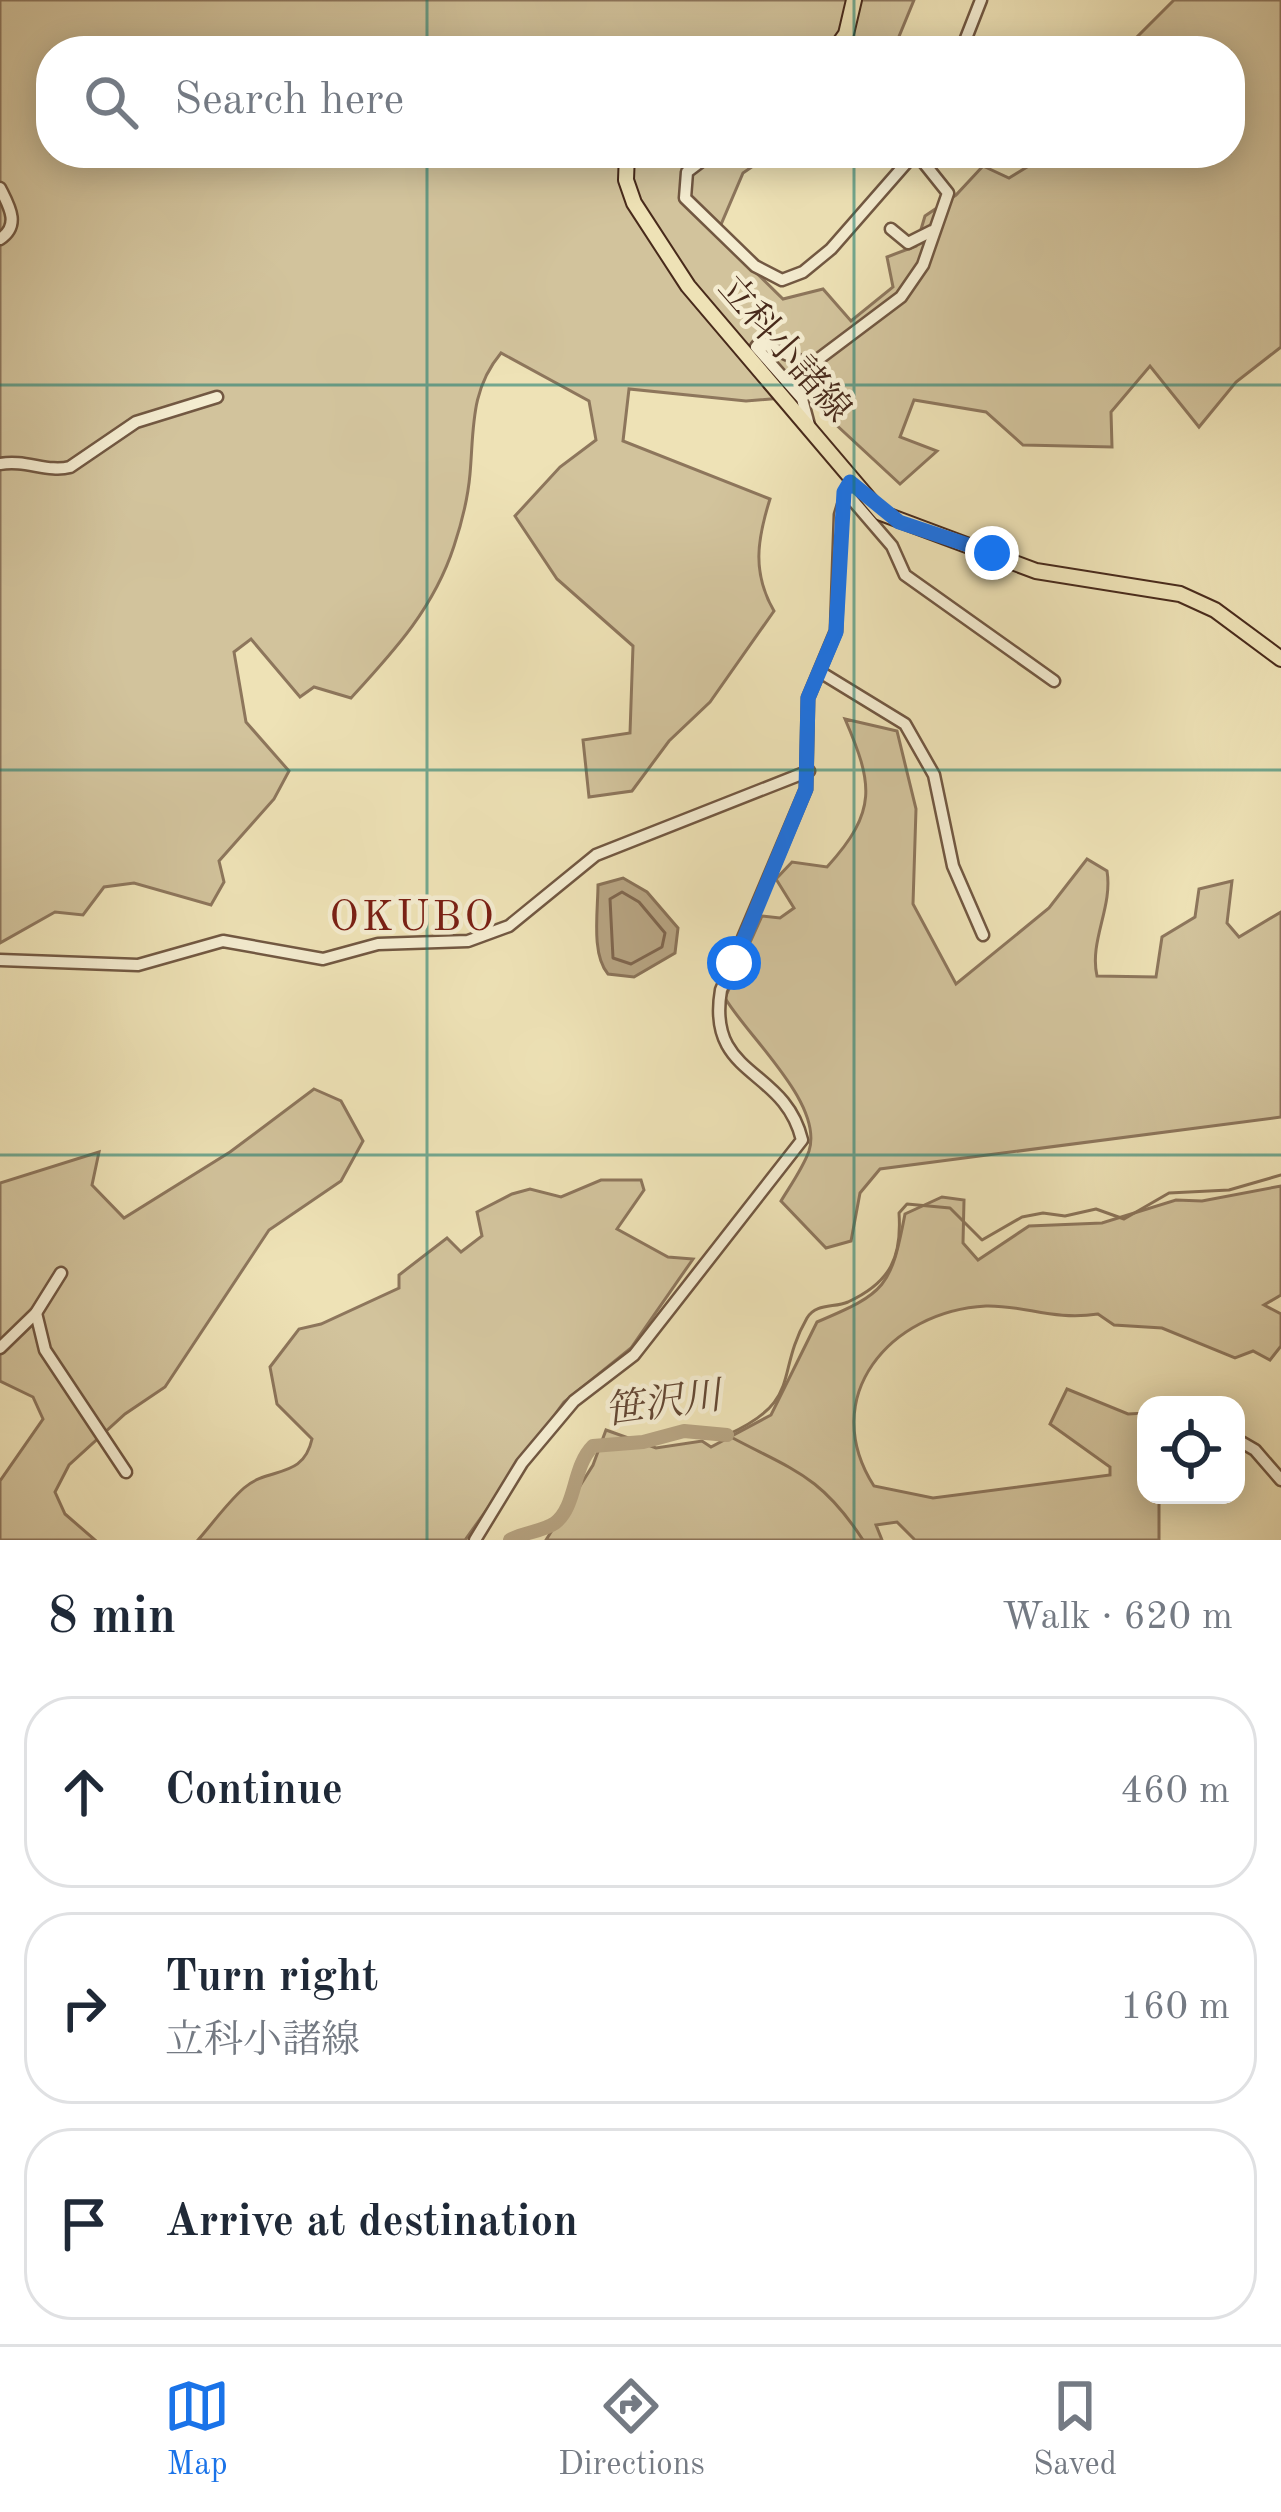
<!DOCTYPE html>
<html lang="en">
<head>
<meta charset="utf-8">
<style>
  body { margin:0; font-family:"Old Standard TT","Noto Serif JP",serif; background:#f6f6f7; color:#1f2937 }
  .controls { position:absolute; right:36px; bottom:36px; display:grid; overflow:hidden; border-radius:24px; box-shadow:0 6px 30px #0003 }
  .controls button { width:108px; height:108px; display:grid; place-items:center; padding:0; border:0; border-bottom:3px solid #e0e1e3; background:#fff; color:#1f2937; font:60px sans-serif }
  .stop { position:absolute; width:36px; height:36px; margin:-27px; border:9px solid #1a73e8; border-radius:50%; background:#fff }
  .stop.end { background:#1a73e8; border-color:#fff; box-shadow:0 3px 12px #0008 }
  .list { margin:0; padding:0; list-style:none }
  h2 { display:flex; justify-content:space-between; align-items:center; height:156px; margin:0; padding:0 48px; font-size:51px }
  h2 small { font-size:39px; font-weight:400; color:#747a83 }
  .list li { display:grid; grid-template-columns:78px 1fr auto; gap:36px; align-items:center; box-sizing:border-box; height:192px; margin:0 24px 24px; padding:0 24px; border:3px solid #e0e1e3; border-radius:48px }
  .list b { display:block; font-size:45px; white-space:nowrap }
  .list p { margin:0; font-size:39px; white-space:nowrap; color:#747a83 }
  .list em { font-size:39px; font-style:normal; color:#747a83 }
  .icon { flex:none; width:66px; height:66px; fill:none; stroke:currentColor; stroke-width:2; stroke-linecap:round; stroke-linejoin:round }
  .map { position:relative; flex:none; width:1281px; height:1540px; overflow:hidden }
  .search { position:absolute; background:#fff; box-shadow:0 6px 30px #0003; left:36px; right:36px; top:36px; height:132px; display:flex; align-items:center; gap:30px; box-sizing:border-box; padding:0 42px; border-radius:48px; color:#747a83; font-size:45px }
  .sheet { height:804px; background:#fff }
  nav { display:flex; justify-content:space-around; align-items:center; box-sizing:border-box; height:168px; border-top:3px solid #e0e1e3; background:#fff; font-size:33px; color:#747a83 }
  nav a { display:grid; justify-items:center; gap:6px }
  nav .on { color:#1a73e8 }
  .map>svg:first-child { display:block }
  .green { fill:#d2c39c; stroke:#8d765c; stroke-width:3 }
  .water { fill:#b6a381; stroke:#8a7358; stroke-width:3 }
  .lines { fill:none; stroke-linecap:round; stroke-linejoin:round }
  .shore { stroke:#7f664e; stroke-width:3 }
  .stream { stroke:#8a7358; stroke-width:3 }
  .river { stroke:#b6a381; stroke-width:14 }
  .minor-casing { stroke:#725842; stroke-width:15 }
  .major-casing { stroke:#482a1b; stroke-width:18 }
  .minor { stroke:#f4ecd0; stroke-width:10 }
  .major { stroke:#eee2b6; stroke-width:14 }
  .route { stroke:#1a73e8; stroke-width:15 }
  .grid { fill:none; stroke:#0f766e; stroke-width:3; stroke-opacity:0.55 }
  .labels { text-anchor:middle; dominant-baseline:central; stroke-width:9; stroke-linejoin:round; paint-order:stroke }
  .street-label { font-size:36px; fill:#482a1b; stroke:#f4ecd0 }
  .water-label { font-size:39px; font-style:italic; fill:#644834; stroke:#f4ecd0 }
  .quarter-label { font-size:42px; letter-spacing:3px; fill:#7a1f14; stroke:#f4ecd0 }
</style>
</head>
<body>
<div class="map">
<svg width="1281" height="1540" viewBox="0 0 1281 1540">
  <rect width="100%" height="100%" fill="#eee2b6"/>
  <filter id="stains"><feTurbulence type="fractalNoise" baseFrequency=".00167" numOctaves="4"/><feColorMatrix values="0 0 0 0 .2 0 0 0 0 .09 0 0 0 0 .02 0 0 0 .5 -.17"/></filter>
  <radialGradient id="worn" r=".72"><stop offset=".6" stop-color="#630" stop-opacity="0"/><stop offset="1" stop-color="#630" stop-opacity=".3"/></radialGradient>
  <g class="green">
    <path d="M0,0H914L893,51H51V153H772L743,173L717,234L783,299L823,289L851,321L893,287L887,257L916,246L925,216L956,195L983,166L1009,178L1050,153H1230V51H1131L1132,42L1174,0H1281V347L1236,382L1199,427L1150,366L1111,412L1112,447L1023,445L986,412L914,400L900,437L937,451L900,484L805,396L746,401L629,389L623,441L770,499C757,540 752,573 774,611L710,702L669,741L632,791L589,797L583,740L630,733L633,646L557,579L515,516L560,467L596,440L589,401L501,353C470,390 474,429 470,474C468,497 461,525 454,546C434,608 394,651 351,698L314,687L300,697L251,639L234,652L246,722L289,771L274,799L219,861L224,882L211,905L134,883L104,887L83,915L55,912L0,943Z"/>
    <path d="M845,719L897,731L916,809L913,904L956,984L1049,908L1087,859L1107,871C1113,907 1089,941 1097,976L1156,977L1162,937L1195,917L1199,889L1232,881L1227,923L1239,937L1281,912V1117L880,1169L860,1193L851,1241L826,1248L781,1201C790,1186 803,1168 809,1151C824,1104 748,1037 725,998L762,916L780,918L794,908L776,879L792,862L827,867C878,811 873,784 845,719Z"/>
    <polygon points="314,1089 341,1101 363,1141 341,1181 269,1230 165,1387 125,1414 69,1465 55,1492 65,1514 95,1540 0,1540 0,1481 43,1419 33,1397 0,1381 0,1183 99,1152 92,1185 124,1218 230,1152"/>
    <path d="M601,1180H641L644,1190L617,1229L668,1257L693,1259L631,1348L564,1402L465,1540H198C213,1523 227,1503 244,1488C269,1466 303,1480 312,1439L277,1404L270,1367L299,1329L321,1324L399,1288V1275L447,1238L461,1252L482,1236L477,1212L512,1194L530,1189L561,1197Z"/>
    <path d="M1281,1186V1295L1264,1305L1281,1314V1346L1270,1360L1253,1351L1235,1358L1162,1328L1114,1325L1098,1314C1053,1321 1025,1305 986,1306C890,1311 817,1397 874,1486L933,1498L1110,1475V1467L1050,1424L1067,1389L1128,1414L1146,1413V1495H1159V1540H915L897,1522L876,1525L882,1540H546L593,1465L606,1430L656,1448L702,1441L711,1447L771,1415L817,1322C886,1293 891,1287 905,1214L942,1197L964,1200L963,1243L978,1260L1029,1226L1102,1223L1176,1200L1202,1201Z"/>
  </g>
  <path class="water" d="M623,878L647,892L678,928L675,953L634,977L608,974C591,954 598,911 598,885Z"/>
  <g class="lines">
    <polygon class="shore" points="622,892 639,902 665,933 662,947 631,964 613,958 610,899"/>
    <g class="stream">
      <path d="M727,1435C804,1400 774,1375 807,1318C816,1303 834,1308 848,1302C891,1282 902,1257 899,1213L907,1204L950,1208L982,1240L1022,1217L1043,1213L1065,1216L1096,1209L1124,1219L1169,1193L1229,1190L1281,1175"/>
      <path d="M729,1436C792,1470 820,1474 863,1540"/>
    </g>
    <path class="river" d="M510,1540C523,1532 542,1532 555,1523C577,1506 572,1467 593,1446L643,1442L684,1431L727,1435"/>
    <defs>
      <g id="minor">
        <polyline points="961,51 981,0"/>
        <polyline points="712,153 687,172 685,198 755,266 782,280 803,272 831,249 915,153"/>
        <path d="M0,188C9,206 21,225 0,239"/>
        <polyline points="891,229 908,243 932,231"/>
        <polyline points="809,425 802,399 756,347 760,342 803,362 816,361 901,297 923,265 948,193 916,153"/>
        <path d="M0,464C25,459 48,473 70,467L136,422L217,397"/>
        <polyline points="850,485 849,496 892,546 905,575 1054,681"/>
        <polyline points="820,672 905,724 934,775 953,866 983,935"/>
        <polyline points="0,960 138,965 223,941 323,959 378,944 468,941 509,926 596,855 809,771"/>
        <polyline points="36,1313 45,1350 126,1472"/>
        <polyline points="0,1348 36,1313 61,1273"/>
        <polyline points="1236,1439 1255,1450 1281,1480"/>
        <path d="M475,1540L522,1463L574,1401L634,1355L802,1140C784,1066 706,1078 721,990L806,789L808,698L836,631L840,515L850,482"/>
      </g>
      <g id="major">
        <polyline points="694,51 738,51"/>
        <polyline points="834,51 846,34 854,0"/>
        <polyline points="627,153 626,180 634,203 688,286 881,513 1036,571 1180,594 1215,610 1281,659"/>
      </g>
    </defs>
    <use href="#minor" class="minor-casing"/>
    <use href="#major" class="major-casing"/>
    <use href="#minor" class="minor"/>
    <use href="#major" class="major"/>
  </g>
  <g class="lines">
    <polyline class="route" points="734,963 806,789 808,698 836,632 844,492 850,482 899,522 992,553"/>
  </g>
  <path class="grid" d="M427,0V51M854,0V51M427,153V1540M854,153V1540M0,385H1281M0,770H1281M0,1155H1281"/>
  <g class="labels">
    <g class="street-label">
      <text transform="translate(783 350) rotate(49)">立科小諸線</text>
    </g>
    <g class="water-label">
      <text transform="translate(663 1405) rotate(-8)">笹沢川</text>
    </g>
    <g class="quarter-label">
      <text x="413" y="919">OKUBO</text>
    </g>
  </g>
  <rect width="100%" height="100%" filter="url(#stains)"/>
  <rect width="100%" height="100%" fill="url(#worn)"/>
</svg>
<div class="controls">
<button><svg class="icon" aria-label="locate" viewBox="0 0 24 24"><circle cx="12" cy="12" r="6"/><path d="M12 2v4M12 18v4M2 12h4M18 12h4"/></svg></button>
</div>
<div class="stop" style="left:734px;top:963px"></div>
<div class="stop end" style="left:992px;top:553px"></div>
<div class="search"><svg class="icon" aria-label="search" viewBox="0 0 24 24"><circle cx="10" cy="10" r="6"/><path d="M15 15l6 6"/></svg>Search here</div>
</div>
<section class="sheet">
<h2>8 min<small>Walk · 620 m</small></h2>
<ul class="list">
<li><svg class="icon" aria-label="ahead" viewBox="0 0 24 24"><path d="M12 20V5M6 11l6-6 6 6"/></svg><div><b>Continue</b></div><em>460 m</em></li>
<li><svg class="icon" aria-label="right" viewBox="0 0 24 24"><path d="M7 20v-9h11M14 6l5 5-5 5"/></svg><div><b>Turn right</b><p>立科小諸線</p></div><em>160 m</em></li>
<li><svg class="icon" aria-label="arrive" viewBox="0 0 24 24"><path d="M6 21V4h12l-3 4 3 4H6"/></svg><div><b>Arrive at destination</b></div></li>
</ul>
</section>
<nav>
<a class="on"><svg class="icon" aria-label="map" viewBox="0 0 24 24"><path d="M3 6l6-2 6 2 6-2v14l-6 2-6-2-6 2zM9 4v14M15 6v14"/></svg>Map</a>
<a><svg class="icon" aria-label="directions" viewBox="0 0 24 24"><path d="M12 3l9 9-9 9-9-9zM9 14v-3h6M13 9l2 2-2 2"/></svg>Directions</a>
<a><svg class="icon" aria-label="saved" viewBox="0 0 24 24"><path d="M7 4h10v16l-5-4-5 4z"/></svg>Saved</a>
</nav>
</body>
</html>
